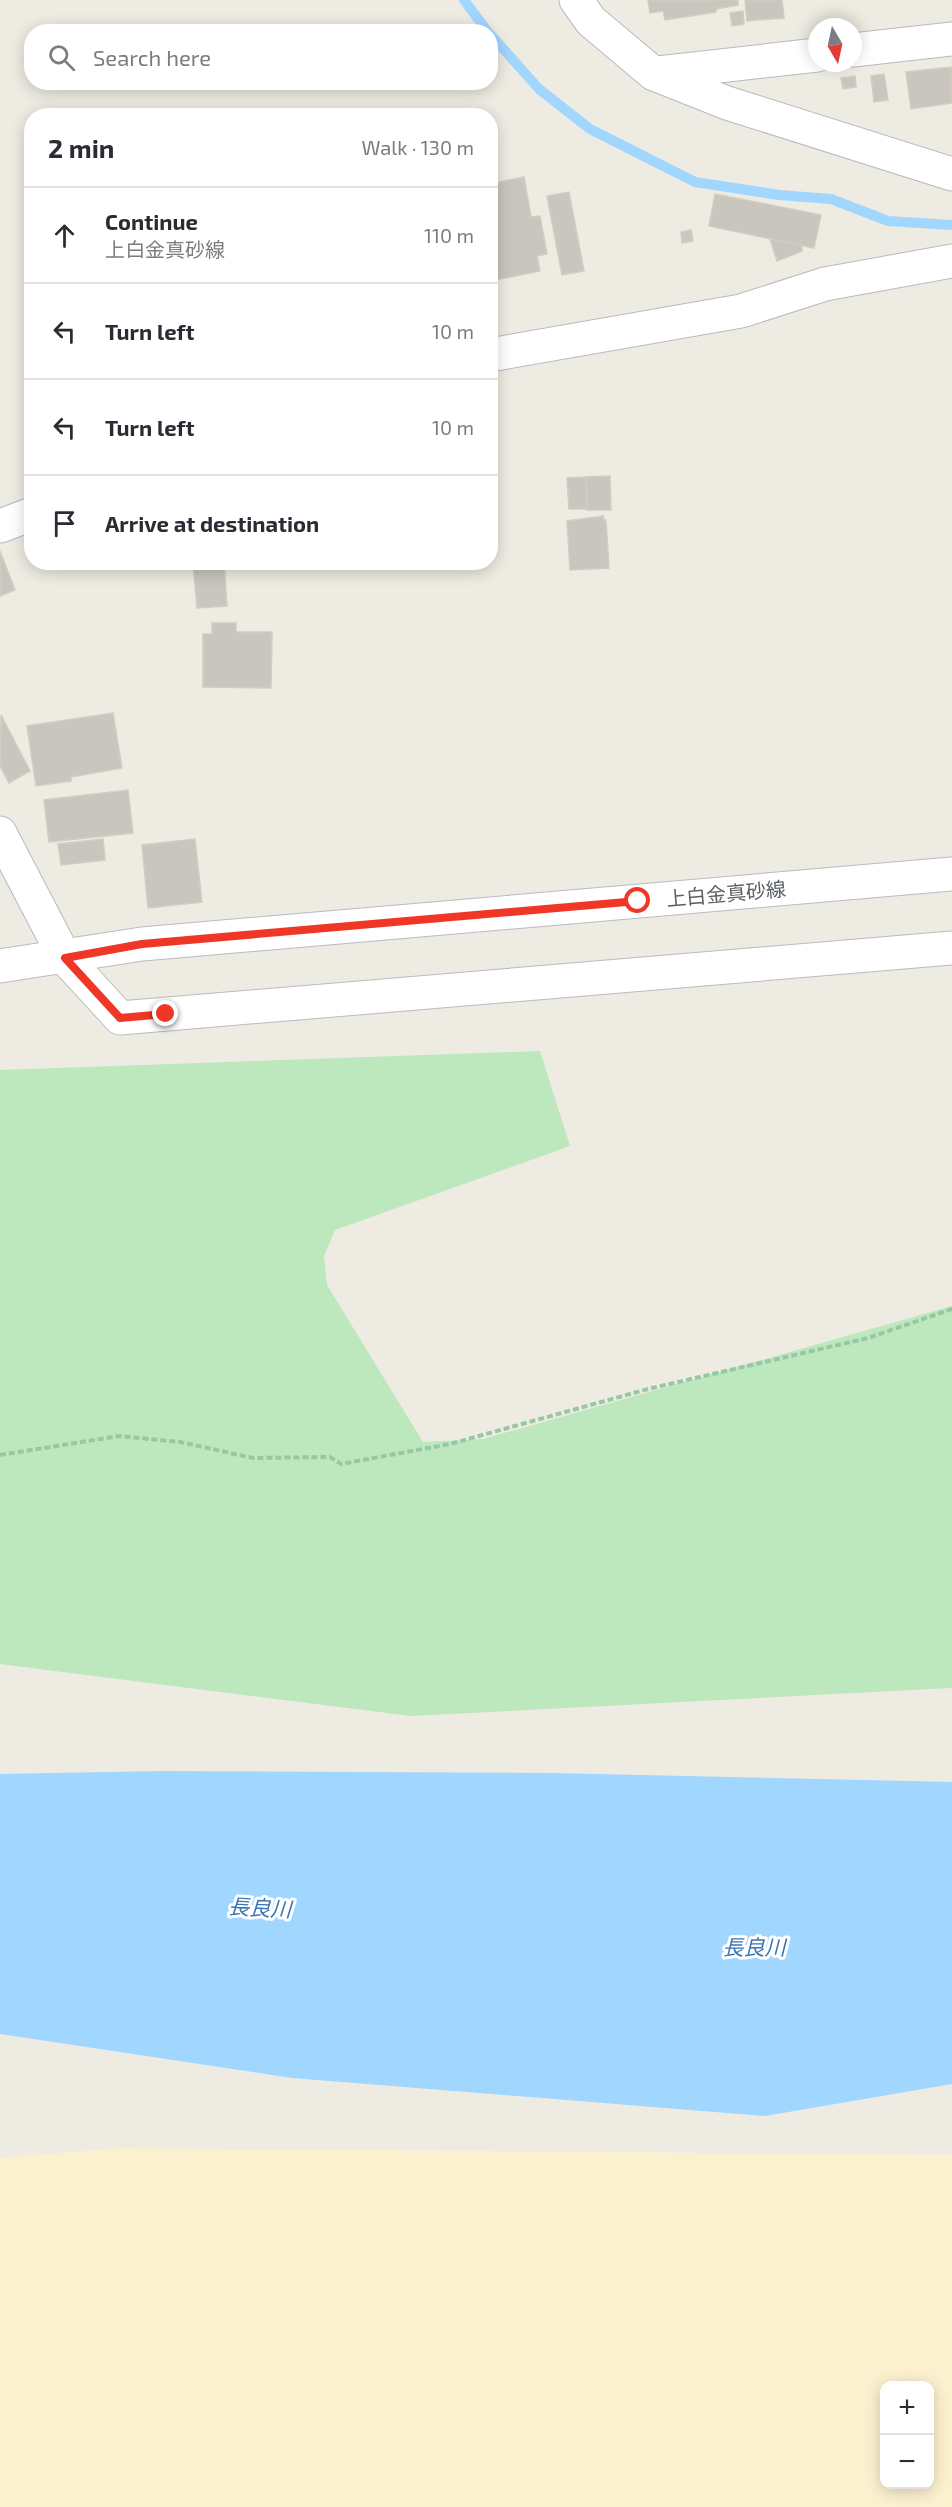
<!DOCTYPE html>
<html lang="en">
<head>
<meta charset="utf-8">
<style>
  body { margin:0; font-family:"Exo 2","Noto Sans JP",sans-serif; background:#f7f7f7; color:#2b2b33 }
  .controls { position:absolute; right:18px; bottom:18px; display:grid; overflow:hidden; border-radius:12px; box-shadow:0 3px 15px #0003 }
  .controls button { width:54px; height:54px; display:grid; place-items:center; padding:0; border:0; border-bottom:2px solid #e1e1e2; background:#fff; color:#2b2b33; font:30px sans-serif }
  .compass { position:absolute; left:808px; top:18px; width:54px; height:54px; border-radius:50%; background:#fff; box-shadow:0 3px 15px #0003; rotate:171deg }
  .stop { position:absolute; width:18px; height:18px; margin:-14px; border:4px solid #f03626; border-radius:50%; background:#fff }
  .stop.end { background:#f03626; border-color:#fff; box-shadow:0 2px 6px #0008 }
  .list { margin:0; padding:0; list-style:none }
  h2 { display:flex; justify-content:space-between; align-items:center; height:78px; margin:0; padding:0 24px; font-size:26px }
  h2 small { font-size:20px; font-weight:400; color:#7c7c81 }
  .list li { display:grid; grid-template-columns:39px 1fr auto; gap:18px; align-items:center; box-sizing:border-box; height:96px; padding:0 24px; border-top:2px solid #e1e1e2 }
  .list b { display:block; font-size:22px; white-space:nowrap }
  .list p { margin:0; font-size:20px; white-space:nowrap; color:#7c7c81 }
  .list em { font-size:20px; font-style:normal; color:#7c7c81 }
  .icon { flex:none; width:33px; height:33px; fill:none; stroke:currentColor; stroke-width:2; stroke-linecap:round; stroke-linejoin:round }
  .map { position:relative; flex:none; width:952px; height:2507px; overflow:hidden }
  .search { position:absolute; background:#fff; box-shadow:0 3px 15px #0003; left:24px; top:24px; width:474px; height:66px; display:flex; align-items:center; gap:15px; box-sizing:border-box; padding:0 21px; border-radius:24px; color:#7c7c81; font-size:22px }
  .panel { position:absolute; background:#fff; box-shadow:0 3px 15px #0003; left:24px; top:108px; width:474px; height:462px; border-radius:24px }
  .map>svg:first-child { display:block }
  .green { fill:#bde7bd }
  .sand { fill:#fcf1cf; fill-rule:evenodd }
  .water { fill:#a1d6ff }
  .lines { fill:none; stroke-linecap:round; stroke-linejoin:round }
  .stream { stroke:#a1d6ff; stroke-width:10 }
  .building { fill:#c9c6bf; stroke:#d3cdc0; stroke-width:1.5 }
  .street-casing { stroke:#b7babf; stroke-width:35 }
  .secondary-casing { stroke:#b8bbc1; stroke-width:35 }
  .path { stroke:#96c8a4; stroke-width:4; stroke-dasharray:6 3; stroke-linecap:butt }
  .street { stroke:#fff; stroke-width:33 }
  .secondary { stroke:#fff; stroke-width:33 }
  .route { stroke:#f03626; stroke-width:8 }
  .labels { text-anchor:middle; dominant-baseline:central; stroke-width:6; stroke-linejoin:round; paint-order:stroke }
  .street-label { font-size:20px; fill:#5a5e63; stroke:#fff }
  .water-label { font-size:21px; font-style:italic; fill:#3a76b5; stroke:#fff }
</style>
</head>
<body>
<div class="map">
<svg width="952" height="2507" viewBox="0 0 952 2507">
  <rect width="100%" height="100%" fill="#eeebe2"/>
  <polygon class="green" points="540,1051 570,1146 335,1230 324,1256 327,1285 423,1442 483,1439 952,1306 952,1688 411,1716 0,1664 0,1070"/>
  <path class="sand" d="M120,2148L952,2155V2507H0V2158ZM884,2386H930V2484H884Z"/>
  <polygon class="water" points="163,1771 552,1773 952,1782 952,2084 765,2116 292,2078 0,2034 0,1774"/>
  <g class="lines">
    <g class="stream">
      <polyline points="464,0 488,32"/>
      <polyline points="490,34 539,89 590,129 695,182 779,195 831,199 888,221 952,225"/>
    </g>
  </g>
  <g class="building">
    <polygon points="648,0 738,0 738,5 716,9 716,12 665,20 663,11 650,13"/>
    <polygon points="745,0 782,0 784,18 747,21"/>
    <polygon points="743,11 744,24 732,26 730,13"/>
    <polygon points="952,67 952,103 911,109 906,72"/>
    <polygon points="884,74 888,100 874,102 871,76"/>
    <polygon points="855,76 856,87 843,89 841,78"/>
    <polygon points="524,177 531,217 540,216 547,254 537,256 540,271 490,281 490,184"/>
    <polygon points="569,192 584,271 562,275 547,196"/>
    <polygon points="715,194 821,215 814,248 709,226"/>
    <polygon points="691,230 693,241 682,243 681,232"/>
    <polygon points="770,239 801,245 802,251 777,261"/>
    <polygon points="610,476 611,510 587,510 586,477"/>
    <polygon points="586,477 587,509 569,509 567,478"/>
    <polygon points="603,516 604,520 606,520 609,568 570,570 567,521"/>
    <polygon points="0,551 15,590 0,596"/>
    <polygon points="193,562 224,562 227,606 197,608"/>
    <polygon points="212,623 236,623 236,632 272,632 271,688 203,687 203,634 212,634"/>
    <polygon points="113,713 122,768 71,777 71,781 36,786 27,726"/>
    <polygon points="1,715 30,771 9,783 0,766"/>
    <polygon points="128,790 133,833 49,842 44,800"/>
    <polygon points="103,839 105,860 61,865 58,844"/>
    <polygon points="195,839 202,902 148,908 142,845"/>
  </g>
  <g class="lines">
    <defs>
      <g id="street">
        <polyline points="576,0 591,21 654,74 727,103 952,174"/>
        <polyline points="853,50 952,39"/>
        <polyline points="658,73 817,55"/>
        <polyline points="490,355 741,311 825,284 952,261"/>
        <polyline points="0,526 32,514"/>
        <polyline points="0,833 65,958"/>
      </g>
      <g id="secondary">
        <polyline points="65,958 120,1018 952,948"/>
        <polyline points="0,966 142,944 952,874"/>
      </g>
    </defs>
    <use href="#street" class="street-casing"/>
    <use href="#secondary" class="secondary-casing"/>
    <polyline class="path" points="0,1455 119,1436 180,1442 253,1458 330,1457 341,1464 450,1444 648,1389 868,1338 952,1309"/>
    <use href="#street" class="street"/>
    <use href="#secondary" class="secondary"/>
  </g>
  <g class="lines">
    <polyline class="route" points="166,1014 120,1018 65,958 142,944 638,901"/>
  </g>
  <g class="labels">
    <g class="street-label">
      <text transform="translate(726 893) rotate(-5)">上白金真砂線</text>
    </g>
    <g class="water-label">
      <text transform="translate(260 1907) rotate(3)">長良川</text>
      <text x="754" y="1946">長良川</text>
    </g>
  </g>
</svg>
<div class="controls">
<button>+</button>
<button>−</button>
</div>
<svg class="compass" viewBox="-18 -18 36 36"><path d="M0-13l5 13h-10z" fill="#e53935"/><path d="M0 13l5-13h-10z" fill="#7c7c81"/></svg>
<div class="stop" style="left:638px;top:901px"></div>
<div class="stop end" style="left:166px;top:1014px"></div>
<div class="search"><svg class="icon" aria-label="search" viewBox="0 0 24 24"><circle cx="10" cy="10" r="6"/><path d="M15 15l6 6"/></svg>Search here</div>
<section class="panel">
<h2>2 min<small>Walk · 130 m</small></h2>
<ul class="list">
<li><svg class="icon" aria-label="ahead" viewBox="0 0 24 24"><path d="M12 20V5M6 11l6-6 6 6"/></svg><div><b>Continue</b><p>上白金真砂線</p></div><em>110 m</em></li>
<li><svg class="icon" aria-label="left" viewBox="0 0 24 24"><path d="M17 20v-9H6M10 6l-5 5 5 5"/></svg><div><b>Turn left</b></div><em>10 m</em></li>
<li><svg class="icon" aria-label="left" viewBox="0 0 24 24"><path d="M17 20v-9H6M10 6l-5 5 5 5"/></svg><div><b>Turn left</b></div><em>10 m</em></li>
<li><svg class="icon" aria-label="arrive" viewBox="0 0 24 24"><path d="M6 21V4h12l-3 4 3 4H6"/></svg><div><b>Arrive at destination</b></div></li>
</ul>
</section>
</div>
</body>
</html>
